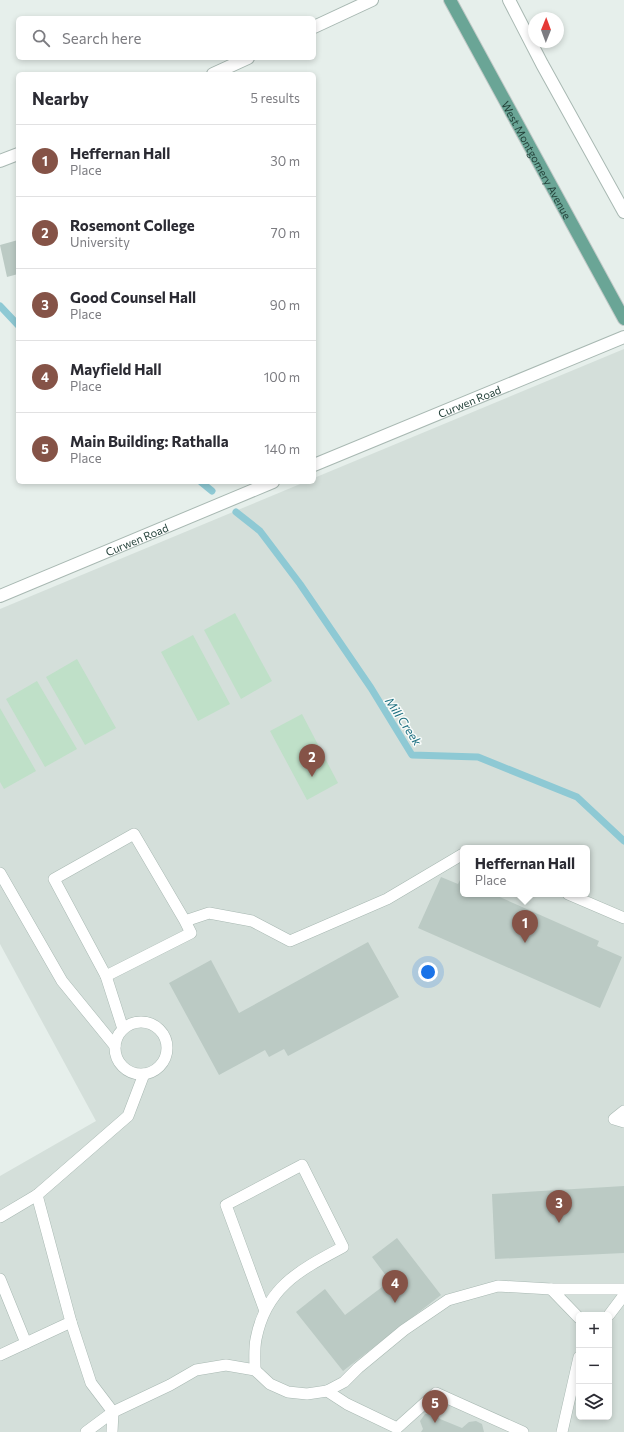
<!DOCTYPE html>
<html lang="en">
<head>
<meta charset="utf-8">
<style>
  body { margin:0; font-family:Commissioner,sans-serif; background:#f7f7f7; color:#2b2b33 }
  .controls { position:absolute; right:12px; bottom:12px; display:grid; overflow:hidden; border-radius:6px; box-shadow:0 2px 6px #0003 }
  .controls button { width:36px; height:36px; display:grid; place-items:center; padding:0; border:0; border-bottom:1px solid #e1e1e2; background:#fff; color:#2b2b33; font:20px sans-serif }
  .compass { position:absolute; left:528px; top:12px; width:36px; height:36px; border-radius:50%; background:#fff; box-shadow:0 2px 6px #0003; rotate:1deg }
  .you { position:absolute; left:428px; top:972px; width:14px; height:14px; margin:-10px; border:3px solid #fff; border-radius:50%; background:#1a73e8; box-shadow:0 0 0 6px #1a73e833 }
  .badge { display:grid; place-items:center; width:26px; height:26px; border-radius:50%; background:#855347; color:#fff; font-size:13px; font-weight:700 }
  .pin { position:absolute; translate:-50% -33px; filter:drop-shadow(0 1px 2px #0008) }
  .pin::after { content:''; position:absolute; top:21px; width:14px; height:12px; background:inherit; clip-path:polygon(0 0,100% 0,50% 100%) }
  .popup { position:absolute; left:460px; top:845px; width:130px; height:52px; box-sizing:border-box; display:grid; place-content:center; border-radius:6px; background:#fff; filter:drop-shadow(0 1px 3px #0005); font-size:13px; white-space:nowrap; color:#7c7c81 }
  .popup b { font-size:15px; color:#2b2b33 }
  .popup::after { content:''; position:absolute; left:50%; top:100%; margin-left:-8px; border:8px solid transparent; border-top-color:#fff }
  .list { margin:0; padding:0; list-style:none }
  h2 { display:flex; justify-content:space-between; align-items:center; height:52px; margin:0; padding:0 16px; font-size:17px }
  h2 small { font-size:13px; font-weight:400; color:#7c7c81 }
  .list li { display:grid; grid-template-columns:26px 1fr auto; gap:12px; align-items:center; box-sizing:border-box; height:72px; padding:0 16px; border-top:1px solid #e1e1e2 }
  .list b { display:block; font-size:15px; white-space:nowrap }
  .list p { margin:0; font-size:13px; white-space:nowrap; color:#7c7c81 }
  .list em { font-size:13px; font-style:normal; color:#7c7c81 }
  .icon { flex:none; width:22px; height:22px; fill:none; stroke:currentColor; stroke-width:2; stroke-linecap:round; stroke-linejoin:round }
  .map { position:relative; flex:none; width:624px; height:1432px; overflow:hidden }
  .search { position:absolute; background:#fff; box-shadow:0 2px 6px #0003; left:16px; top:16px; width:300px; height:44px; display:flex; align-items:center; gap:10px; box-sizing:border-box; padding:0 14px; border-radius:6px; color:#7c7c81; font-size:15px }
  .panel { position:absolute; background:#fff; box-shadow:0 2px 6px #0003; left:16px; top:72px; width:300px; height:412px; border-radius:6px }
  .map>svg:first-child { display:block }
  .built { fill:#d4dfda; fill-rule:evenodd }
  .green { fill:#bfe0c8 }
  .lines { fill:none; stroke-linecap:round; stroke-linejoin:round }
  .stream { stroke:#8ec9d4; stroke-width:7 }
  .building { fill:#bbcac4 }
  .lane-casing { stroke:#a8b8b2; stroke-width:12 }
  .street-casing { stroke:#a8b8b2; stroke-width:14 }
  .primary-casing { stroke:#c2cac8; stroke-width:14 }
  .lane { stroke:#fff; stroke-width:11 }
  .street { stroke:#fff; stroke-width:12 }
  .primary { stroke:#6aa596; stroke-width:12 }
  .labels { text-anchor:middle; dominant-baseline:central; stroke-width:3; stroke-linejoin:round; paint-order:stroke }
  .street-label { font-size:11px; fill:#24423a; stroke:#f7fbf9 }
  .water-label { font-size:12px; font-style:italic; fill:#1c6f80; stroke:#f7fbf9 }
</style>
</head>
<body>
<div class="map">
<svg width="624" height="1432" viewBox="0 0 624 1432">
  <rect width="100%" height="100%" fill="#e6efeb"/>
  <path class="built" d="M624,349V1432H0V1176L96,1121L0,944V609L305,482H314V478ZM463,848H587V894H463ZM579,1315H609V1417H579Z"/>
  <g class="green">
    <polygon points="235,613 272,681 241,699 204,630"/>
    <polygon points="193,635 230,704 198,721 161,652"/>
    <polygon points="77,659 116,728 85,745 46,677"/>
    <polygon points="37,681 77,749 45,767 6,699"/>
    <polygon points="0,708 36,771 4,789 0,782"/>
    <polygon points="302,714 338,783 307,800 270,731"/>
  </g>
  <g class="lines">
    <g class="stream">
      <polyline points="0,306 18,325"/>
      <polyline points="201,482 212,491"/>
      <polyline points="236,512 260,531 300,584 371,688 412,755 478,757 577,797 624,841"/>
    </g>
  </g>
  <g class="building">
    <polygon points="18,240 18,274 7,277 0,245"/>
    <polygon points="441,877 458,884 460,880 463,881 463,894 493,894 599,941 597,946 622,957 600,1008 418,928"/>
    <polygon points="368,942 399,997 288,1056 284,1049 269,1057 265,1050 219,1075 169,983 211,960 239,1013"/>
    <polygon points="624,1186 624,1253 495,1259 492,1194"/>
    <polygon points="397,1238 441,1295 343,1371 296,1312 325,1289 345,1315 390,1281 372,1257"/>
    <polygon points="434,1413 440,1419 462,1428 469,1422 476,1421 482,1424 484,1432 421,1432 423,1429 420,1421 425,1414"/>
  </g>
  <g class="lines">
    <defs>
      <g id="lane">
        <polyline points="0,873 62,981 115,1046"/>
        <polyline points="568,894 624,918"/>
        <polyline points="185,921 191,933 106,976 54,879 134,834 185,921 209,913 252,921 290,941 387,899 463,854"/>
        <polyline points="106,976 123,1029"/>
        <circle cx="141" cy="1048" r="26"/>
        <polyline points="624,1111 614,1119 624,1122"/>
        <polyline points="37,1195 128,1116 144,1074"/>
        <polyline points="0,1217 37,1195 71,1322 0,1355"/>
        <polyline points="0,1279 26,1343"/>
        <polyline points="609,1315 624,1295"/>
        <polyline points="579,1318 551,1289 624,1289"/>
        <polyline points="71,1322 91,1383 113,1412 112,1432"/>
        <path d="M255,1370C255,1360 254,1349 256,1339C266,1287 300,1270 343,1247L302,1165L226,1205L265,1311"/>
        <polyline points="327,1391 347,1404 397,1428 436,1393 523,1432"/>
        <polyline points="86,1432 113,1412 170,1385 196,1370 226,1365 255,1370 270,1384 288,1392 307,1394 327,1391 344,1382 358,1368 404,1330 448,1300 498,1286 551,1289"/>
        <polyline points="562,1432 579,1357"/>
      </g>
      <g id="street">
        <polyline points="509,0 542,64 624,212"/>
        <polyline points="314,27 372,0"/>
        <polyline points="213,74 248,58"/>
        <polyline points="0,161 18,154"/>
        <path id="s1" d="M314,465L624,337"/>
        <path id="s2" d="M0,596L273,482"/>
      </g>
      <g id="primary">
        <path id="s3" d="M450,0L624,319"/>
      </g>
    </defs>
    <use href="#lane" class="lane-casing"/>
    <use href="#street" class="street-casing"/>
    <use href="#primary" class="primary-casing"/>
    <use href="#lane" class="lane"/>
    <use href="#street" class="street"/>
    <use href="#primary" class="primary"/>
  </g>
  <g class="labels">
    <g class="street-label">
      <text stroke="none"><textPath href="#s3" startOffset="182">West Montgomery Avenue</textPath></text>
      <text stroke="none"><textPath href="#s1" startOffset="168">Curwen Road</textPath></text>
      <text stroke="none"><textPath href="#s2" startOffset="148">Curwen Road</textPath></text>
    </g>
    <g class="water-label">
      <text transform="translate(404 721) rotate(56)">Mill Creek</text>
    </g>
  </g>
</svg>
<div class="controls">
<button>+</button>
<button>−</button>
<button><svg class="icon" aria-label="layers" viewBox="0 0 24 24"><path d="M12 4l9 5-9 5-9-5zM3 14l9 5 9-5"/></svg></button>
</div>
<svg class="compass" viewBox="-18 -18 36 36"><path d="M0-13l5 13h-10z" fill="#e53935"/><path d="M0 13l5-13h-10z" fill="#7c7c81"/></svg>
<div class="you"></div>
<div class="pin badge" style="left:525px;top:943px">1</div>
<div class="popup"><b>Heffernan Hall</b>Place</div>
<div class="pin badge" style="left:312px;top:777px">2</div>
<div class="pin badge" style="left:559px;top:1223px">3</div>
<div class="pin badge" style="left:395px;top:1303px">4</div>
<div class="pin badge" style="left:435px;top:1423px">5</div>
<div class="search"><svg class="icon" aria-label="search" viewBox="0 0 24 24"><circle cx="10" cy="10" r="6"/><path d="M15 15l6 6"/></svg>Search here</div>
<section class="panel">
<h2>Nearby<small>5 results</small></h2>
<ul class="list">
<li><span class="badge">1</span><div><b>Heffernan Hall</b><p>Place</p></div><em>30 m</em></li>
<li><span class="badge">2</span><div><b>Rosemont College</b><p>University</p></div><em>70 m</em></li>
<li><span class="badge">3</span><div><b>Good Counsel Hall</b><p>Place</p></div><em>90 m</em></li>
<li><span class="badge">4</span><div><b>Mayfield Hall</b><p>Place</p></div><em>100 m</em></li>
<li><span class="badge">5</span><div><b>Main Building: Rathalla</b><p>Place</p></div><em>140 m</em></li>
</ul>
</section>
</div>
</body>
</html>
